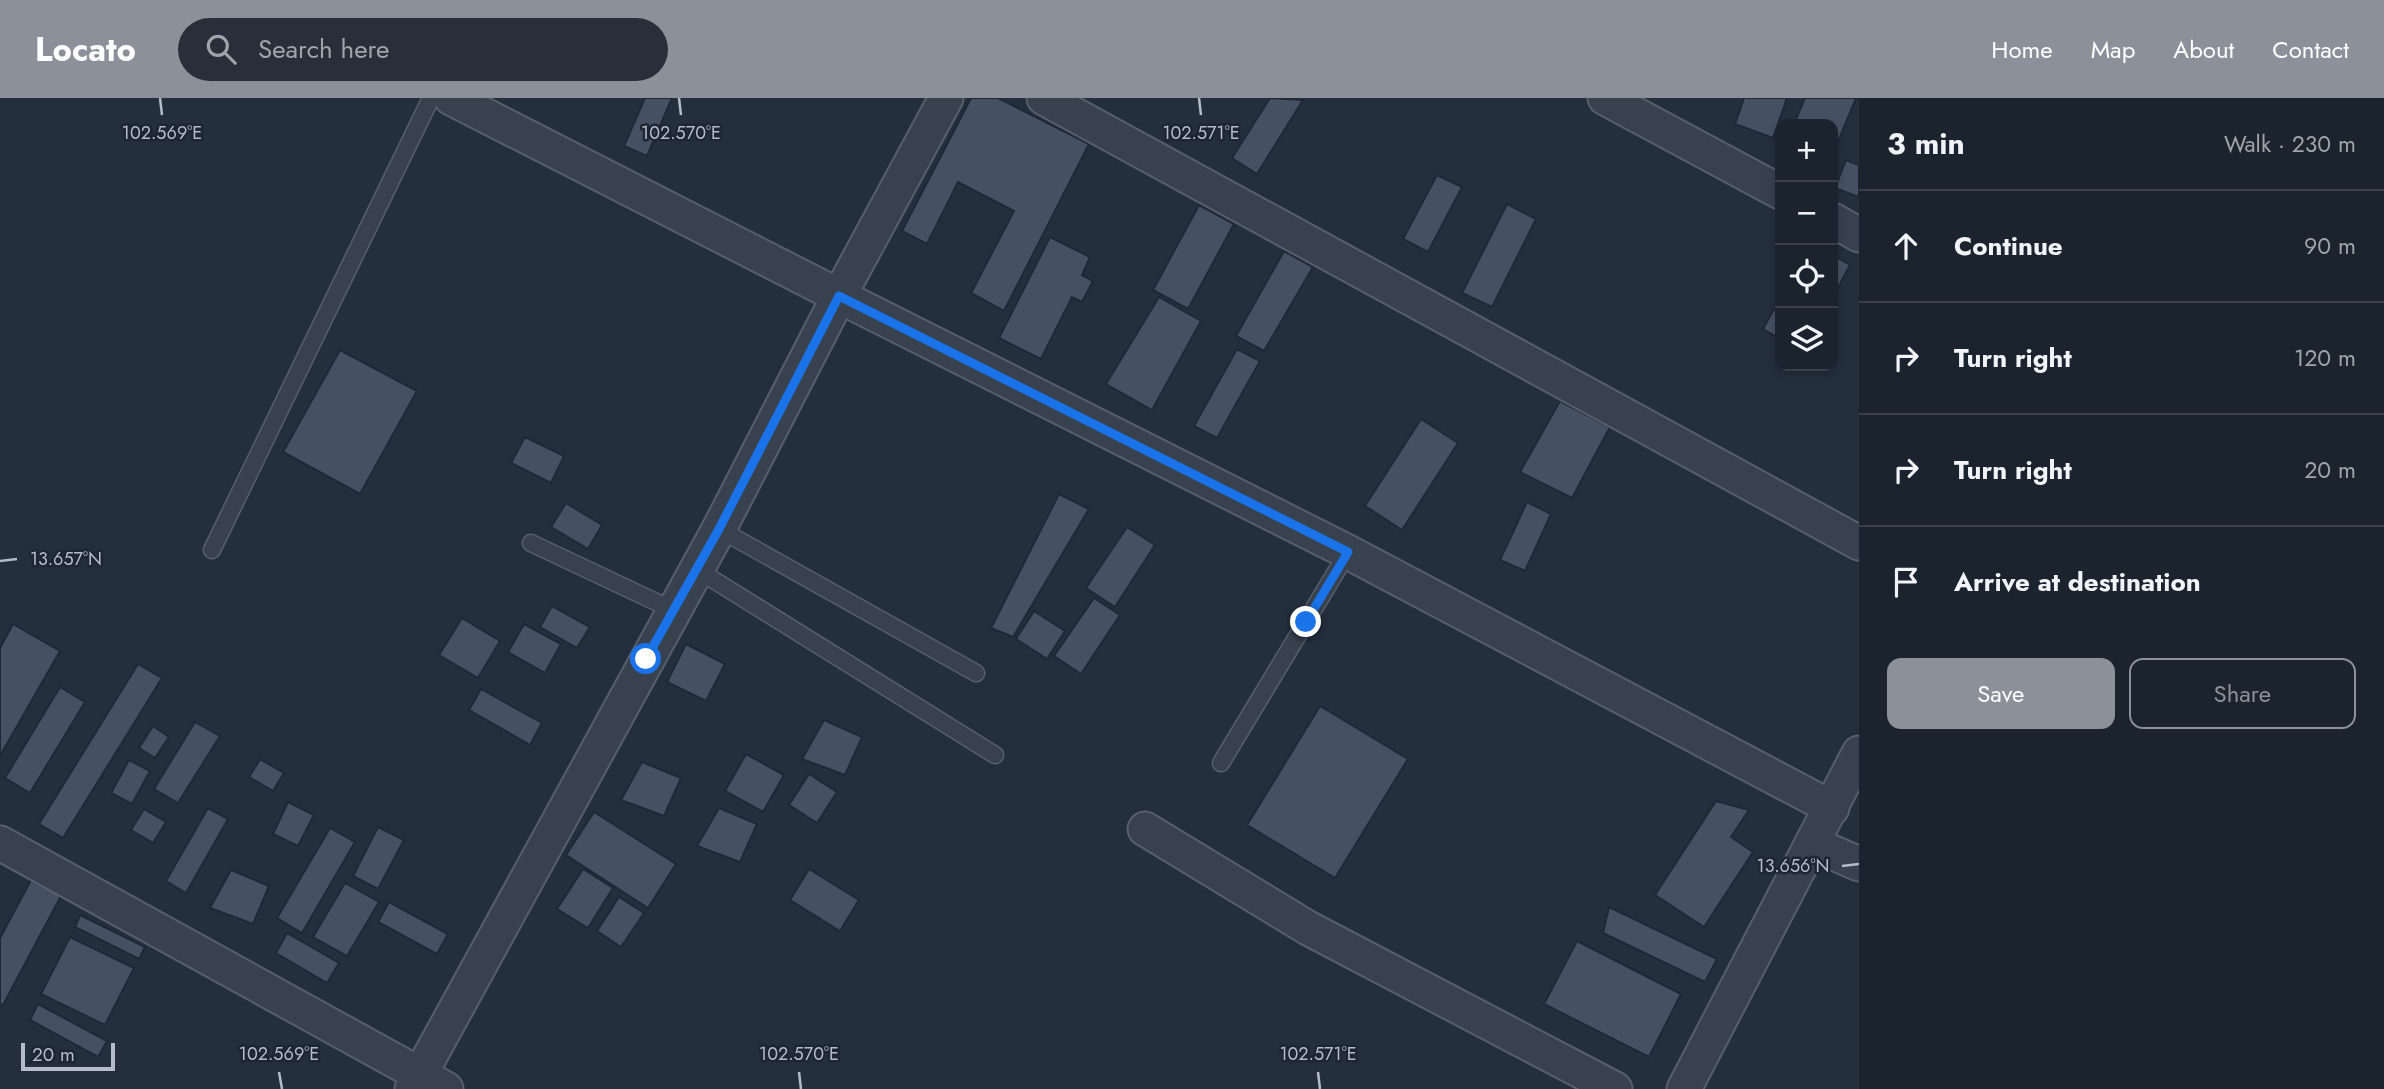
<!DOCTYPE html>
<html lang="en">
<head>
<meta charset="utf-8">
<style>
  body { margin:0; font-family:Jost,sans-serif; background:#282f3a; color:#f1f3f6 }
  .controls { position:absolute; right:21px; top:21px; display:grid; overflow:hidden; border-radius:14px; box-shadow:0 4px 10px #0003 }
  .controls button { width:63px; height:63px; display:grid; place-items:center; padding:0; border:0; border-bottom:2px solid #39404a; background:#1b232e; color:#f1f3f6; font:35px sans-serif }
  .scale { position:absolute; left:21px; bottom:18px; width:94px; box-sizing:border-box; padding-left:7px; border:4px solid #b4bcc9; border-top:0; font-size:19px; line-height:24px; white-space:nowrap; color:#b4bcc9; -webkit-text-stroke:5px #1d2633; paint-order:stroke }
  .stop { position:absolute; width:21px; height:21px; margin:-16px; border:5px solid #1a73e8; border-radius:50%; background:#fff }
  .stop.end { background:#1a73e8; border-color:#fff; box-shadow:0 2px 7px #0008 }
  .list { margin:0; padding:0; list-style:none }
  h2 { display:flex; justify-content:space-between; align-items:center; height:91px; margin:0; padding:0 28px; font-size:30px }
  h2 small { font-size:23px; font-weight:400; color:#a0a4aa }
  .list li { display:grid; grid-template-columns:46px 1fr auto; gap:21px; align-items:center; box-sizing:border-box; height:112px; padding:0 28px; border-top:2px solid #39404a }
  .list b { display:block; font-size:26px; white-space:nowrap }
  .list em { font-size:23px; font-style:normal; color:#a0a4aa }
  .actions { display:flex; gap:14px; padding:21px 28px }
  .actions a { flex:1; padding:16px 0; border:2px solid #8c9099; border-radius:14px; text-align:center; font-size:24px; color:#8c9099 }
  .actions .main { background:#8c9099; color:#fff }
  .icon { flex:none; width:38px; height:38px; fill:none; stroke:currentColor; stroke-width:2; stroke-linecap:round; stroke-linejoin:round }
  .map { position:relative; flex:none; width:1859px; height:991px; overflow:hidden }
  header { display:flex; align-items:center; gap:42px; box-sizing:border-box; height:98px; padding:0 35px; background:#8c9099; color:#fff }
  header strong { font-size:33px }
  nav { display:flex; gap:38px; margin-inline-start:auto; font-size:24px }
  .search { width:490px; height:63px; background:#282f3a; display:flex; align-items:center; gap:18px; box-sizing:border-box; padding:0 24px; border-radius:38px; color:#a0a4aa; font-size:26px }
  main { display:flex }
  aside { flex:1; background:#1b232e }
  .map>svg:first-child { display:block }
  .building { fill:#455162; stroke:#1f2835; stroke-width:2 }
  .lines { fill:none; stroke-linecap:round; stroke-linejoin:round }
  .lane-casing { stroke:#565f6c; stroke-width:19 }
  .street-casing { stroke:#565f6c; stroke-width:37 }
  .lane { stroke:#38414e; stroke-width:16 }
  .street { stroke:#38414e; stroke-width:33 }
  .route { stroke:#1a73e8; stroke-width:9 }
  .ticks { fill:none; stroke:#b4bcc9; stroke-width:2.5 }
  .ticks-label { font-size:18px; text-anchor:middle; fill:#b4bcc9; stroke:#1d2633; stroke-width:5; stroke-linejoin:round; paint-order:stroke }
</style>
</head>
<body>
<header>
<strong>Locato</strong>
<div class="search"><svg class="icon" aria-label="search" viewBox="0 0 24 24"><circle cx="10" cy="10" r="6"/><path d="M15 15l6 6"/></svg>Search here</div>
<nav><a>Home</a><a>Map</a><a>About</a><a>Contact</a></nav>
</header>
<main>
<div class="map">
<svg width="1859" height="991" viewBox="0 0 1859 991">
  <rect width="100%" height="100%" fill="#242f3e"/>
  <g class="building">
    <polygon points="645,0 672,0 647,58 624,48"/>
    <polygon points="971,0 998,0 1089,46 1004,213 971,195 1014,113 958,84 927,146 902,133"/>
    <polygon points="1270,0 1303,2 1257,76 1232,60"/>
    <polygon points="1744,0 1787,0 1773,40 1735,26"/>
    <polygon points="1805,0 1856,0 1833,56 1833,26 1794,26"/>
    <polygon points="1846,62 1859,67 1859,99 1835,90"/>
    <polygon points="1437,77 1462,89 1428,154 1403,141"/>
    <polygon points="1507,106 1536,121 1492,209 1462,195"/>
    <polygon points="1199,107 1234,126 1188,211 1153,192"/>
    <polygon points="1050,139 1090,159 1082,177 1093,183 1082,204 1072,199 1041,261 999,240"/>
    <polygon points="1284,153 1313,169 1264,253 1236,238"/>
    <polygon points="1833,157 1850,167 1833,199"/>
    <polygon points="1159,199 1201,223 1152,312 1106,286"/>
    <polygon points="1780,200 1780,241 1763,231"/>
    <polygon points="1237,251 1260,263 1217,340 1194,328"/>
    <polygon points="340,252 417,293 360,396 283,354"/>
    <polygon points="1560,303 1610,329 1572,400 1520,374"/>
    <polygon points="1421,321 1458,345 1402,432 1365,408"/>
    <polygon points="525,339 564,358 551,385 511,365"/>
    <polygon points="1059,396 1089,411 1013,539 991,530"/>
    <polygon points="1527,404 1551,416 1525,473 1500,462"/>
    <polygon points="566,405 602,427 588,451 551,429"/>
    <polygon points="1127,429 1155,447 1115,509 1086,490"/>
    <polygon points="1094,500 1120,517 1081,576 1054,558"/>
    <polygon points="552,508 590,529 577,550 540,529"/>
    <polygon points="1034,513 1065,533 1047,561 1016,541"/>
    <polygon points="462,520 500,543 478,580 439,557"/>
    <polygon points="13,526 60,553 0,658 0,550"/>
    <polygon points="524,526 561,546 545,575 508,554"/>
    <polygon points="686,546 725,566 706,603 667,584"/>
    <polygon points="138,566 162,580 63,740 39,726"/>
    <polygon points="60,589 85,604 30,695 5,680"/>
    <polygon points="481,591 542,625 530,647 469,612"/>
    <polygon points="1320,608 1408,661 1335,780 1247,727"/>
    <polygon points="824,622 862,639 845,677 802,661"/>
    <polygon points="195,624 220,638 178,705 154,691"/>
    <polygon points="153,628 169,639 155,660 139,650"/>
    <polygon points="746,656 784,677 763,714 725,693"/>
    <polygon points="260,661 284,675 273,693 249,679"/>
    <polygon points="129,662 150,673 132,706 111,695"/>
    <polygon points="642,664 681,680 664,718 621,702"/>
    <polygon points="809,676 837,694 817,725 789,707"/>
    <polygon points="1716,703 1749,712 1731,739 1753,754 1704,829 1655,797"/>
    <polygon points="288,704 314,717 298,748 273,736"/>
    <polygon points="208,710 228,721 186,795 166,783"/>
    <polygon points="719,710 757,726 740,764 697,748"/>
    <polygon points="144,711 166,724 153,745 131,732"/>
    <polygon points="594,714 676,766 648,810 566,757"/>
    <polygon points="378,729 404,742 378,791 353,778"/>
    <polygon points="330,730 355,744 302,835 277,820"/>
    <polygon points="583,771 613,790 588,830 557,811"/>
    <polygon points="809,771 859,802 840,833 790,802"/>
    <polygon points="231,772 269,788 253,826 210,810"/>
    <polygon points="31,782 61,798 3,907 0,906 0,840"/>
    <polygon points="345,785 379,804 347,858 313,839"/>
    <polygon points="619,799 644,815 621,849 597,833"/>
    <polygon points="389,804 448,836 437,856 378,824"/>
    <polygon points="1609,809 1717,861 1705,884 1603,835"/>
    <polygon points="80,817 145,849 139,861 75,829"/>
    <polygon points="287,835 339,865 327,885 276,855"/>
    <polygon points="70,839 134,870 105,927 41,896"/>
    <polygon points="1577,843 1681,896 1649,959 1544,906"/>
    <polygon points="38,906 107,943 98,959 30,922"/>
  </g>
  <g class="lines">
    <defs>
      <g id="lane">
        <polyline points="719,431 976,575"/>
        <polyline points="531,445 673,512"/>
        <polyline points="212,452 431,0"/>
        <polyline points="696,471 995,657"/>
        <polyline points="1221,665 1348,454"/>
      </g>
      <g id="street">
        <polyline points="451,0 839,198 1348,454 1832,710"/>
        <polyline points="1044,0 1859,445"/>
        <polyline points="1605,0 1780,94"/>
        <polyline points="1833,122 1859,137"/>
        <polyline points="1145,731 1308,830 1615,991"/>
        <polyline points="0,745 446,991"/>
        <polyline points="1813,746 1859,766"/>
        <polyline points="412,991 719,431 839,198 946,0"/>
        <polyline points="1684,991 1859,655"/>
      </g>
    </defs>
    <use href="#lane" class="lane-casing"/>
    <use href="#street" class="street-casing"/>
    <use href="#lane" class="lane"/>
    <use href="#street" class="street"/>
  </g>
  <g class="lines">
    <polyline class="route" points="646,561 719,431 839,198 1348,454 1306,524"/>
  </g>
  <path class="ticks" d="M160,0L162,17M679,0L681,17M1199,0L1201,17M0,463L17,461M1842,768L1859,766M279,974L282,991M799,974L801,991M1318,974L1320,991"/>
  <g class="ticks-label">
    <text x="162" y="41">102.569°E</text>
    <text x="681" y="41">102.570°E</text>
    <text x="1201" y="41">102.571°E</text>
    <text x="66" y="467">13.657°N</text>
    <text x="1793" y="774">13.656°N</text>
    <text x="279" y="962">102.569°E</text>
    <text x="799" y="962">102.570°E</text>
    <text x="1318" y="962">102.571°E</text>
  </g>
</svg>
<div class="controls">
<button>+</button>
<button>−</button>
<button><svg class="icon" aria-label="locate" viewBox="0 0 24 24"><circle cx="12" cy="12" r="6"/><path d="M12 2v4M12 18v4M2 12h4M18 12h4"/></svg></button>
<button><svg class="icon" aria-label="layers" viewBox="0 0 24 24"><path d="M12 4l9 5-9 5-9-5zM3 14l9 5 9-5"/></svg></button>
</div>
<div class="scale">20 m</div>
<div class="stop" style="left:646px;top:561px"></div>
<div class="stop end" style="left:1306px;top:524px"></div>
</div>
<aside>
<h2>3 min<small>Walk · 230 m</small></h2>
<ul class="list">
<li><svg class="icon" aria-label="ahead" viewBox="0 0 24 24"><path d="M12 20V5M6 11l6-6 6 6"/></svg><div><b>Continue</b></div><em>90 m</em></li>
<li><svg class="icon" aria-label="right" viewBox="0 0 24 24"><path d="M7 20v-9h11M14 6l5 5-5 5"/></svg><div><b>Turn right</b></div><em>120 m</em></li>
<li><svg class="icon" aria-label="right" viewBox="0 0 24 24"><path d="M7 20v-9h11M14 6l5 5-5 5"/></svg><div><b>Turn right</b></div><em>20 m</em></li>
<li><svg class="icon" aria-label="arrive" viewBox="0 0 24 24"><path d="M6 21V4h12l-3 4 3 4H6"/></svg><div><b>Arrive at destination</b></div></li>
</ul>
<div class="actions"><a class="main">Save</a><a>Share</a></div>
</aside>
</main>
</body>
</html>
